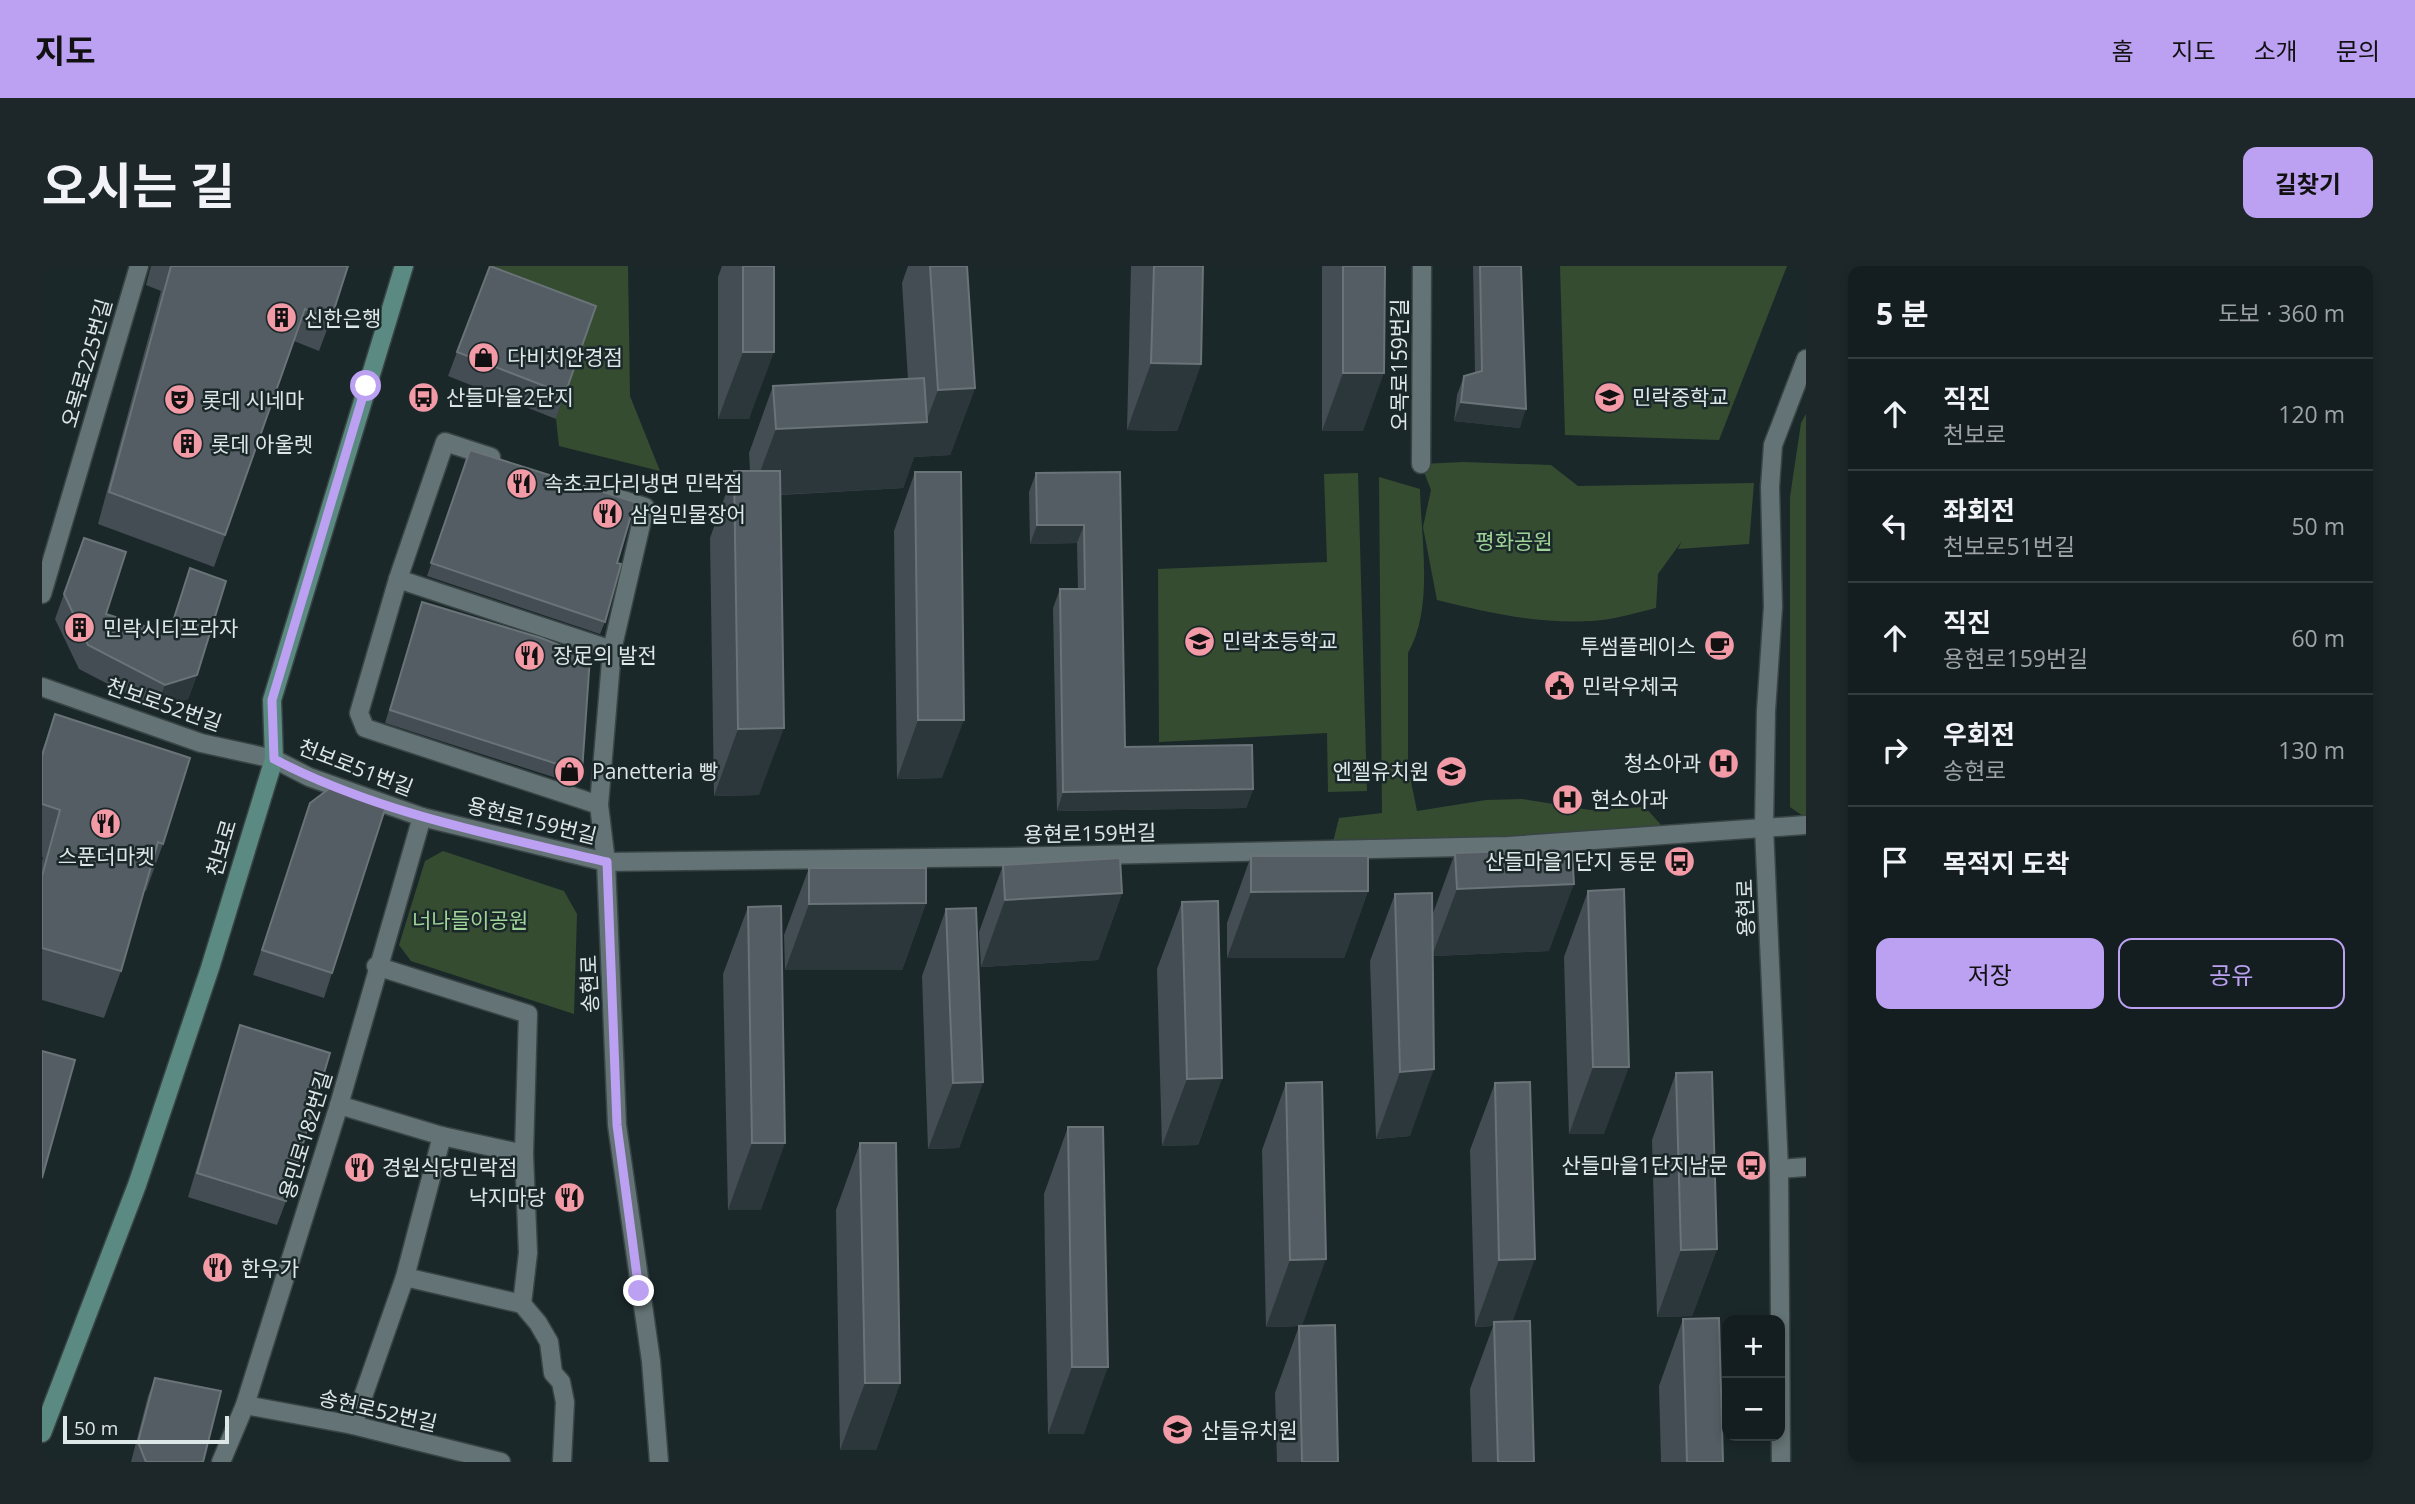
<!DOCTYPE html>
<html lang="ko">
<head>
<meta charset="utf-8">
<style>
  body { margin:0; font-family:"Open Sans","Noto Sans KR",sans-serif; background:#1d2729; color:#f1f3f6 }
  .controls { position:absolute; right:21px; bottom:21px; display:grid; overflow:hidden; border-radius:14px; box-shadow:0 4px 10px #0003 }
  .controls button { width:63px; height:63px; display:grid; place-items:center; padding:0; border:0; border-bottom:2px solid #333c3e; background:#141e20; color:#f1f3f6; font:35px sans-serif }
  .scale { position:absolute; left:21px; bottom:18px; width:166px; box-sizing:border-box; padding-left:7px; border:4px solid #dee7e8; border-top:0; font-size:19px; line-height:24px; white-space:nowrap; color:#dee7e8; -webkit-text-stroke:5px #1b282a; paint-order:stroke }
  .stop { position:absolute; width:21px; height:21px; margin:-16px; border:5px solid #bca0f2; border-radius:50%; background:#fff }
  .stop.end { background:#bca0f2; border-color:#fff; box-shadow:0 2px 7px #0008 }
  .list { margin:0; padding:0; list-style:none }
  h2 { display:flex; justify-content:space-between; align-items:center; height:91px; margin:0; padding:0 28px; font-size:30px }
  h2 small { font-size:23px; font-weight:400; color:#9da2a5 }
  .list li { display:grid; grid-template-columns:46px 1fr auto; gap:21px; align-items:center; box-sizing:border-box; height:112px; padding:0 28px; border-top:2px solid #333c3e }
  .list b { display:block; font-size:26px; white-space:nowrap }
  .list p { margin:0; font-size:23px; white-space:nowrap; color:#9da2a5 }
  .list em { font-size:23px; font-style:normal; color:#9da2a5 }
  .actions { display:flex; gap:14px; padding:21px 28px }
  .actions a { flex:1; padding:16px 0; border:2px solid #bca0f2; border-radius:14px; text-align:center; font-size:24px; color:#bca0f2 }
  .actions .main { background:#bca0f2; color:#111 }
  .icon { flex:none; width:38px; height:38px; fill:none; stroke:currentColor; stroke-width:2; stroke-linecap:round; stroke-linejoin:round }
  .map { position:relative; flex:none; width:1764px; height:1196px; overflow:hidden; border-radius:14px }
  header { display:flex; align-items:center; gap:42px; box-sizing:border-box; height:98px; padding:0 35px; background:#bca0f2; color:#111 }
  header strong { font-size:33px }
  nav { display:flex; gap:38px; margin-inline-start:auto; font-size:24px }
  .intro { display:flex; align-items:center; justify-content:space-between; box-sizing:border-box; height:168px; padding:0 42px }
  h1 { margin:0; font-size:49px }
  .button { padding:18px 32px; border-radius:14px; background:#bca0f2; color:#111; font-size:24px; font-weight:700 }
  main { display:flex; gap:42px; padding:0 42px }
  aside { flex:1; background:#141e20; border-radius:14px; box-shadow:0 4px 10px #0003 }
  .map>svg:first-child { display:block }
  .green { fill:#354c31 }
  .lines { fill:none; stroke-linecap:round; stroke-linejoin:round }
  .pedestrian-casing { stroke:#394445; stroke-width:21 }
  .minor-casing { stroke:#394445; stroke-width:21 }
  .secondary-casing { stroke:#394445; stroke-width:21 }
  .pedestrian { stroke:#647375; stroke-width:18 }
  .minor { stroke:#647375; stroke-width:18 }
  .secondary { stroke:#5a8a82; stroke-width:18 }
  .wall { fill:#434d53 }
  .shaded-wall { fill:#2c373c }
  .building { fill:#535d63; stroke:#697378; stroke-width:2 }
  .route { stroke:#bca0f2; stroke-width:9 }
  .labels { text-anchor:middle; dominant-baseline:central; stroke-width:5; stroke-linejoin:round; paint-order:stroke }
  .poi-label { font-size:21px; fill:#dee7e8; stroke:#1b282a; text-anchor:start }
  .street-label { font-size:21px; fill:#dee7e8; stroke:#1b282a }
  .park-label { font-size:21px; fill:#a0d497; stroke:#1b282a }
</style>
</head>
<body>
<header>
<strong>지도</strong>
<nav><a>홈</a><a>지도</a><a>소개</a><a>문의</a></nav>
</header>
<div class="intro"><h1>오시는 길</h1><a class="button">길찾기</a></div>
<main>
<div class="map">
<svg width="1764" height="1196" viewBox="0 0 1764 1196">
  <rect width="100%" height="100%" fill="#1b282a"/>
  <g class="green">
    <polygon points="449,0 586,0 588,130 618,205 517,180 514,153 545,64"/>
    <polygon points="1518,0 1745,0 1677,174 1523,169"/>
    <polygon points="1764,148 1764,552 1748,541 1748,231 1759,157"/>
    <path d="M1421,196L1509,199L1536,220L1712,217L1707,278L1636,283L1640,275L1616,308L1614,342C1593,347 1571,354 1550,355C1496,358 1447,347 1395,334L1381,261L1389,224L1379,198Z"/>
    <polygon points="1316,207 1325,525 1286,526 1285,467 1117,476 1116,303 1285,296 1282,208"/>
    <path d="M1337,211L1378,223C1379,275 1392,341 1366,387V501L1375,545L1444,534L1480,533L1548,544L1603,541L1621,561L1443,574L1291,576L1297,552L1340,547Z"/>
    <polygon points="401,585 522,625 535,648 532,748 369,695 357,679 383,595"/>
  </g>
  <g class="lines">
    <defs>
      <polyline id="pedestrian" points="1379,198 1380,0"/>
      <g id="minor">
        <polyline points="449,191 403,176 356,313 317,447 323,462 557,539"/>
        <polyline points="572,231 603,241 570,384 557,539 564,596 575,859 609,1095 617,1196"/>
        <polyline points="356,313 570,384"/>
        <polyline points="0,328 97,0"/>
        <polyline points="0,421 159,477 232,493 267,511 380,551 564,596 966,591 1466,580 1764,559"/>
        <polyline points="334,700 486,748 482,888 486,987 480,1038 496,1057 507,1076 511,1107 519,1116 523,1136 520,1196"/>
        <polyline points="297,839 400,870 482,888"/>
        <polyline points="1737,903 1764,901"/>
        <polyline points="363,1011 480,1038"/>
        <polyline points="203,1139 311,1159 459,1196"/>
        <polyline points="311,1159 363,1011 400,870"/>
        <polyline points="179,1196 203,1139 297,839 380,551"/>
        <polyline points="1739,1196 1737,903 1722,561 1724,445 1731,341 1728,221 1731,179 1764,93"/>
      </g>
      <polyline id="secondary" points="0,1167 95,919 168,702 232,493 230,434 362,0"/>
    </defs>
    <use href="#pedestrian" class="pedestrian-casing"/>
    <use href="#minor" class="minor-casing"/>
    <use href="#secondary" class="secondary-casing"/>
    <use href="#pedestrian" class="pedestrian"/>
    <use href="#minor" class="minor"/>
    <use href="#secondary" class="secondary"/>
  </g>
  <g class="wall">
    <polygon points="109,0 306,0 289,53 277,85 252,75 172,301 56,258 119,25 104,19"/>
    <polygon points="680,0 732,0 707,153 676,153 676,11"/>
    <polygon points="866,0 925,0 933,122 908,189 872,191 861,222 738,229 717,529 672,530 668,272 692,205 708,205 707,187 731,120 866,113 860,17"/>
    <polygon points="1089,0 1161,0 1159,98 1135,165 1085,164"/>
    <polygon points="1280,0 1343,0 1321,165 1280,165"/>
    <polygon points="1431,0 1479,0 1478,162 1412,155 1415,129 1422,110 1433,107"/>
    <polygon points="554,40 514,153 406,110 415,86"/>
    <polygon points="428,184 575,297 563,356 558,368 385,310"/>
    <polygon points="873,206 900,512 855,513 852,265"/>
    <polygon points="1078,206 1083,481 1211,523 1204,542 1015,545 1011,342 1018,323 1036,323 1035,277 988,278 987,226 994,207"/>
    <polygon points="42,272 64,348 126,368 148,302 155,409 146,433 114,443 37,403 13,353"/>
    <polygon points="380,336 540,506 536,519 343,457"/>
    <polygon points="13,448 121,578 104,625 102,624 79,705 62,752 0,734 0,596 1,591 0,591 0,485"/>
    <polygon points="268,537 290,707 282,732 211,709"/>
    <polygon points="1413,587 1507,685 1391,690 1368,870 1334,873 1328,695 1353,628 1390,650"/>
    <polygon points="1209,590 1326,625 1302,692 1185,692 1185,657"/>
    <polygon points="961,599 1080,627 1056,694 939,701 937,666"/>
    <polygon points="767,602 884,637 860,704 743,704 742,669"/>
    <polygon points="1546,625 1562,868 1527,868 1522,691"/>
    <polygon points="1140,636 1180,812 1156,879 1120,880 1115,703"/>
    <polygon points="706,641 719,944 686,944 681,708"/>
    <polygon points="904,643 941,816 917,882 886,883 880,710"/>
    <polygon points="198,759 244,935 235,959 146,931 190,783"/>
    <polygon points="1634,807 1675,983 1650,1050 1615,1051 1610,874"/>
    <polygon points="1244,817 1260,1060 1296,1196 1235,1196 1233,1127 1257,1060 1224,1061 1220,884"/>
    <polygon points="1453,817 1470,1056 1492,1196 1430,1196 1428,1123 1451,1060 1433,1061 1428,884"/>
    <polygon points="1026,861 1042,1168 1006,1168 1002,928"/>
    <polygon points="818,877 858,1117 834,1184 798,1184 794,944"/>
    <polygon points="1641,1053 1681,1196 1619,1196 1617,1120"/>
    <polygon points="113,1112 161,1196 89,1196 106,1130"/>
  </g>
  <g class="shaded-wall">
    <polygon points="701,86 732,86 707,153 676,153"/>
    <polygon points="1109,97 1159,98 1135,165 1085,164"/>
    <polygon points="1301,107 1342,107 1321,165 1280,165"/>
    <polygon points="933,122 908,189 872,191 861,222 709,230 734,163 884,156 896,124"/>
    <polygon points="1419,136 1484,143 1478,162 1412,155"/>
    <polygon points="995,259 1042,259 1035,277 988,278"/>
    <polygon points="155,409 146,433 114,443 123,419"/>
    <polygon points="876,454 922,454 900,512 855,513"/>
    <polygon points="742,462 717,529 672,530 696,463"/>
    <polygon points="1211,523 1204,542 1015,545 1021,526"/>
    <polygon points="1532,618 1507,685 1390,690 1415,623"/>
    <polygon points="1326,625 1302,692 1185,692 1209,626"/>
    <polygon points="1080,627 1056,694 939,701 963,634"/>
    <polygon points="884,637 860,704 743,704 767,638"/>
    <polygon points="1551,801 1587,801 1562,868 1527,868"/>
    <polygon points="1392,803 1368,870 1334,873 1358,806"/>
    <polygon points="1180,812 1156,879 1120,880 1145,813"/>
    <polygon points="941,816 917,882 886,883 911,817"/>
    <polygon points="710,877 743,877 719,944 686,944"/>
    <polygon points="1675,983 1650,1050 1615,1051 1639,984"/>
    <polygon points="1284,993 1260,1060 1224,1061 1248,994"/>
    <polygon points="1493,993 1469,1060 1452,1056 1451,1060 1433,1061 1457,994"/>
    <polygon points="1030,1101 1066,1101 1042,1168 1006,1168"/>
    <polygon points="823,1117 858,1117 834,1184 798,1184"/>
  </g>
  <g class="building">
    <polygon points="129,0 306,0 289,53 263,43 183,269 67,226"/>
    <polygon points="448,0 554,40 523,128 415,86"/>
    <rect x="701" y="0" width="31" height="86"/>
    <polygon points="888,0 925,0 933,122 896,124"/>
    <polygon points="1112,0 1161,0 1159,98 1109,97"/>
    <polygon points="1301,0 1343,0 1342,107 1301,107"/>
    <polygon points="1438,0 1479,0 1484,143 1419,136 1422,110 1440,105"/>
    <polygon points="882,112 885,156 734,163 731,120"/>
    <polygon points="428,184 593,236 575,297 579,298 563,356 389,297"/>
    <polygon points="692,205 738,205 742,462 696,463"/>
    <polygon points="873,206 919,206 922,454 876,454"/>
    <polygon points="1078,206 1083,481 1210,479 1211,523 1021,526 1018,323 1043,323 1042,259 995,259 994,207"/>
    <polygon points="42,272 84,286 64,348 127,368 148,302 184,315 155,409 123,419 46,379 22,328"/>
    <polygon points="380,336 499,372 548,391 540,506 348,444"/>
    <polygon points="13,448 148,492 121,578 116,576 79,705 0,682 0,610 18,544 0,538 0,490"/>
    <polygon points="288,522 344,540 290,707 220,684 268,537"/>
    <polygon points="1530,583 1532,618 1415,623 1413,587"/>
    <polygon points="1209,590 1326,590 1326,625 1209,626"/>
    <polygon points="1078,592 1080,627 963,634 961,599"/>
    <polygon points="767,602 884,602 884,637 767,638"/>
    <polygon points="1582,623 1587,801 1551,801 1546,625"/>
    <polygon points="1390,627 1392,803 1358,806 1353,628"/>
    <polygon points="1176,635 1180,812 1145,813 1140,636"/>
    <polygon points="739,640 743,877 710,877 706,641"/>
    <polygon points="934,642 941,816 911,817 904,643"/>
    <polygon points="198,759 288,787 244,935 155,907"/>
    <polygon points="0,785 33,794 0,912"/>
    <polygon points="1670,806 1675,983 1639,984 1634,807"/>
    <polygon points="1280,816 1284,993 1248,994 1244,817"/>
    <polygon points="1488,816 1493,993 1457,994 1453,817"/>
    <polygon points="1026,861 1061,861 1066,1101 1030,1101"/>
    <polygon points="818,877 854,877 858,1117 823,1117"/>
    <polygon points="1677,1052 1681,1196 1645,1196 1641,1053"/>
    <polygon points="1488,1055 1492,1196 1456,1196 1452,1056"/>
    <polygon points="1293,1059 1296,1196 1260,1196 1257,1060"/>
    <polygon points="113,1112 179,1125 161,1196 104,1196 96,1176"/>
  </g>
  <g class="lines">
    <path class="route" d="M324,120L230,434L232,493C335,547 452,569 565,596L575,859L597,1025"/>
  </g>
  <defs>
    <symbol id="building-disc" viewBox="-11 -11 22 22"><circle r="9.5" fill="#f39aa7" stroke="#1b282a"/><path d="M-4-6H4V6H1V3H-1V6H-4ZM-2.5-4.3h1.7v1.8h-1.7ZM.8-4.3h1.7v1.8H.8ZM-2.5-1h1.7V.8h-1.7ZM.8-1h1.7V.8H.8Z" fill="#111"/></symbol>
    <symbol id="shop-disc" viewBox="-11 -11 22 22"><circle r="9.5" fill="#f39aa7" stroke="#1b282a"/><path d="M-5-2.5h2.3a2.7 3.5 0 0 1 5.4 0H5L5.5 6h-11ZM-1.5-2.5h3a1.5 2.3 0 0 0-3 0Z" fill="#111"/></symbol>
    <symbol id="bus-disc" viewBox="-11 -11 22 22"><circle r="9.5" fill="#f39aa7" stroke="#1b282a"/><path d="M-5-6H5V4H4V6H2V4H-2V6H-4V4H-5ZM-3.5-4V0h7V-4ZM-3.5 1.2v1.5H-2V1.2ZM2 1.2v1.5H3.5V1.2Z" fill="#111"/></symbol>
    <symbol id="school-disc" viewBox="-11 -11 22 22"><circle r="9.5" fill="#f39aa7" stroke="#1b282a"/><path d="M0-5L7-2L0 1L-7-2ZM-4 1L0 2.5L4 1V4Q0 6-4 4Z" fill="#111"/></symbol>
    <symbol id="theatre-disc" viewBox="-11 -11 22 22"><circle r="9.5" fill="#f39aa7" stroke="#1b282a"/><path d="M-5-5.5Q0-4 5-5.5V0Q5 5 0 6Q-5 5-5 0ZM-3.3-2.5H-1v1.5H-3.3ZM1-2.5H3.3v1.5H1ZM-2.8 1Q0 5.5 2.8 1Z" fill="#111"/></symbol>
    <symbol id="restaurant-disc" viewBox="-11 -11 22 22"><circle r="9.5" fill="#f39aa7" stroke="#1b282a"/><path d="M-5-6h1v4h1v-4h1v4h1v-4h1v5L-1.5 .5V6h-2V.5L-5-1ZM5-6V6H3V1.5H1.5Q1.5-4 5-6Z" fill="#111"/></symbol>
    <symbol id="cafe-disc" viewBox="-11 -11 22 22"><circle r="9.5" fill="#f39aa7" stroke="#1b282a"/><path d="M-5.5-4.5H6V0H3Q3 3.5 0 3.5H-2.5Q-5.5 3.5-5.5 0ZM3-3.2v2h1.7v-2ZM-6 4.5H4V6H-6Z" fill="#111"/></symbol>
    <symbol id="civic-disc" viewBox="-11 -11 22 22"><circle r="9.5" fill="#f39aa7" stroke="#1b282a"/><path d="M-.6-6.5H3V-4.5H.6V-3L4-1V1h2V6H-6V1h2V-1L-.6-3ZM-1.2 2.5V6h2.4V2.5Z" fill="#111"/></symbol>
    <symbol id="hospital-disc" viewBox="-11 -11 22 22"><circle r="9.5" fill="#f39aa7" stroke="#1b282a"/><path d="M-5-5h3v3.5h4V-5h3V5h-3V1.5h-4V5h-3Z" fill="#111"/></symbol>
  </defs>
  <g fill-rule="evenodd">
    <use href="#building-disc" x="222" y="34" width="35" height="35"/>
    <use href="#shop-disc" x="424" y="74" width="35" height="35"/>
    <use href="#bus-disc" x="364" y="114" width="35" height="35"/>
    <use href="#school-disc" x="1550" y="114" width="35" height="35"/>
    <use href="#theatre-disc" x="120" y="116" width="35" height="35"/>
    <use href="#building-disc" x="128" y="160" width="35" height="35"/>
    <use href="#restaurant-disc" x="462" y="200" width="35" height="35"/>
    <use href="#restaurant-disc" x="548" y="230" width="35" height="35"/>
    <use href="#building-disc" x="20" y="344" width="35" height="35"/>
    <use href="#school-disc" x="1140" y="358" width="35" height="35"/>
    <use href="#cafe-disc" x="1660" y="362" width="35" height="35"/>
    <use href="#restaurant-disc" x="470" y="372" width="35" height="35"/>
    <use href="#civic-disc" x="1500" y="402" width="35" height="35"/>
    <use href="#hospital-disc" x="1664" y="480" width="35" height="35"/>
    <use href="#shop-disc" x="510" y="488" width="35" height="35"/>
    <use href="#school-disc" x="1392" y="488" width="35" height="35"/>
    <use href="#hospital-disc" x="1508" y="516" width="35" height="35"/>
    <use href="#restaurant-disc" x="46" y="540" width="35" height="35"/>
    <use href="#bus-disc" x="1620" y="578" width="35" height="35"/>
    <use href="#bus-disc" x="1692" y="882" width="35" height="35"/>
    <use href="#restaurant-disc" x="300" y="884" width="35" height="35"/>
    <use href="#restaurant-disc" x="510" y="914" width="35" height="35"/>
    <use href="#restaurant-disc" x="158" y="984" width="35" height="35"/>
    <use href="#school-disc" x="1118" y="1146" width="35" height="35"/>
  </g>
  <g class="labels">
    <g class="poi-label">
      <text x="262" y="52">신한은행</text>
      <text x="465" y="91">다비치안경점</text>
      <text x="404" y="131">산들마을2단지</text>
      <text x="1590" y="131">민락중학교</text>
      <text x="160" y="134">롯데 시네마</text>
      <text x="169" y="178">롯데 아울렛</text>
      <text x="502" y="217">속초코다리냉면 민락점</text>
      <text x="588" y="248">삼일민물장어</text>
      <text x="61" y="362">민락시티프라자</text>
      <text x="1180" y="375">민락초등학교</text>
      <text x="1654" y="380" text-anchor="end">투썸플레이스</text>
      <text x="511" y="389">장足의 발전</text>
      <text x="1540" y="420">민락우체국</text>
      <text x="1659" y="497" text-anchor="end">청소아과</text>
      <text x="550" y="505">Panetteria 빵</text>
      <text x="1387" y="505" text-anchor="end">엔젤유치원</text>
      <text x="1549" y="533">현소아과</text>
      <text x="64" y="590" text-anchor="middle">스푼더마켓</text>
      <text x="1615" y="595" text-anchor="end">산들마을1단지 동문</text>
      <text x="1686" y="899" text-anchor="end">산들마을1단지남문</text>
      <text x="340" y="901">경원식당민락점</text>
      <text x="504" y="931" text-anchor="end">낙지마당</text>
      <text x="199" y="1002">한우가</text>
      <text x="1159" y="1164">산들유치원</text>
    </g>
    <g class="street-label">
      <text transform="translate(44 97) rotate(-74)">오목로225번길</text>
      <text transform="translate(1357 99) rotate(-90)">오목로159번길</text>
      <text transform="translate(122 438) rotate(19)">천보로52번길</text>
      <text transform="translate(314 501) rotate(21)">천보로51번길</text>
      <text transform="translate(490 554) rotate(14)">용현로159번길</text>
      <text transform="translate(1048 567) rotate(-1)">용현로159번길</text>
      <text transform="translate(179 582) rotate(-74)">천보로</text>
      <text transform="translate(1703 642) rotate(-92)">용현로</text>
      <text transform="translate(547 718) rotate(-92)">송현로</text>
      <text transform="translate(263 869) rotate(-73)">용민로182번길</text>
      <text transform="translate(336 1144) rotate(13)">송현로52번길</text>
    </g>
    <g class="park-label">
      <text x="1472" y="275">평화공원</text>
      <text x="428" y="654">너나들이공원</text>
    </g>
  </g>
</svg>
<div class="controls">
<button>+</button>
<button>−</button>
</div>
<div class="scale">50 m</div>
<div class="stop" style="left:324px;top:120px"></div>
<div class="stop end" style="left:597px;top:1025px"></div>
</div>
<aside>
<h2>5 분<small>도보 · 360 m</small></h2>
<ul class="list">
<li><svg class="icon" aria-label="ahead" viewBox="0 0 24 24"><path d="M12 20V5M6 11l6-6 6 6"/></svg><div><b>직진</b><p>천보로</p></div><em>120 m</em></li>
<li><svg class="icon" aria-label="left" viewBox="0 0 24 24"><path d="M17 20v-9H6M10 6l-5 5 5 5"/></svg><div><b>좌회전</b><p>천보로51번길</p></div><em>50 m</em></li>
<li><svg class="icon" aria-label="ahead" viewBox="0 0 24 24"><path d="M12 20V5M6 11l6-6 6 6"/></svg><div><b>직진</b><p>용현로159번길</p></div><em>60 m</em></li>
<li><svg class="icon" aria-label="right" viewBox="0 0 24 24"><path d="M7 20v-9h11M14 6l5 5-5 5"/></svg><div><b>우회전</b><p>송현로</p></div><em>130 m</em></li>
<li><svg class="icon" aria-label="arrive" viewBox="0 0 24 24"><path d="M6 21V4h12l-3 4 3 4H6"/></svg><div><b>목적지 도착</b></div></li>
</ul>
<div class="actions"><a class="main">저장</a><a>공유</a></div>
</aside>
</main>
</body>
</html>
